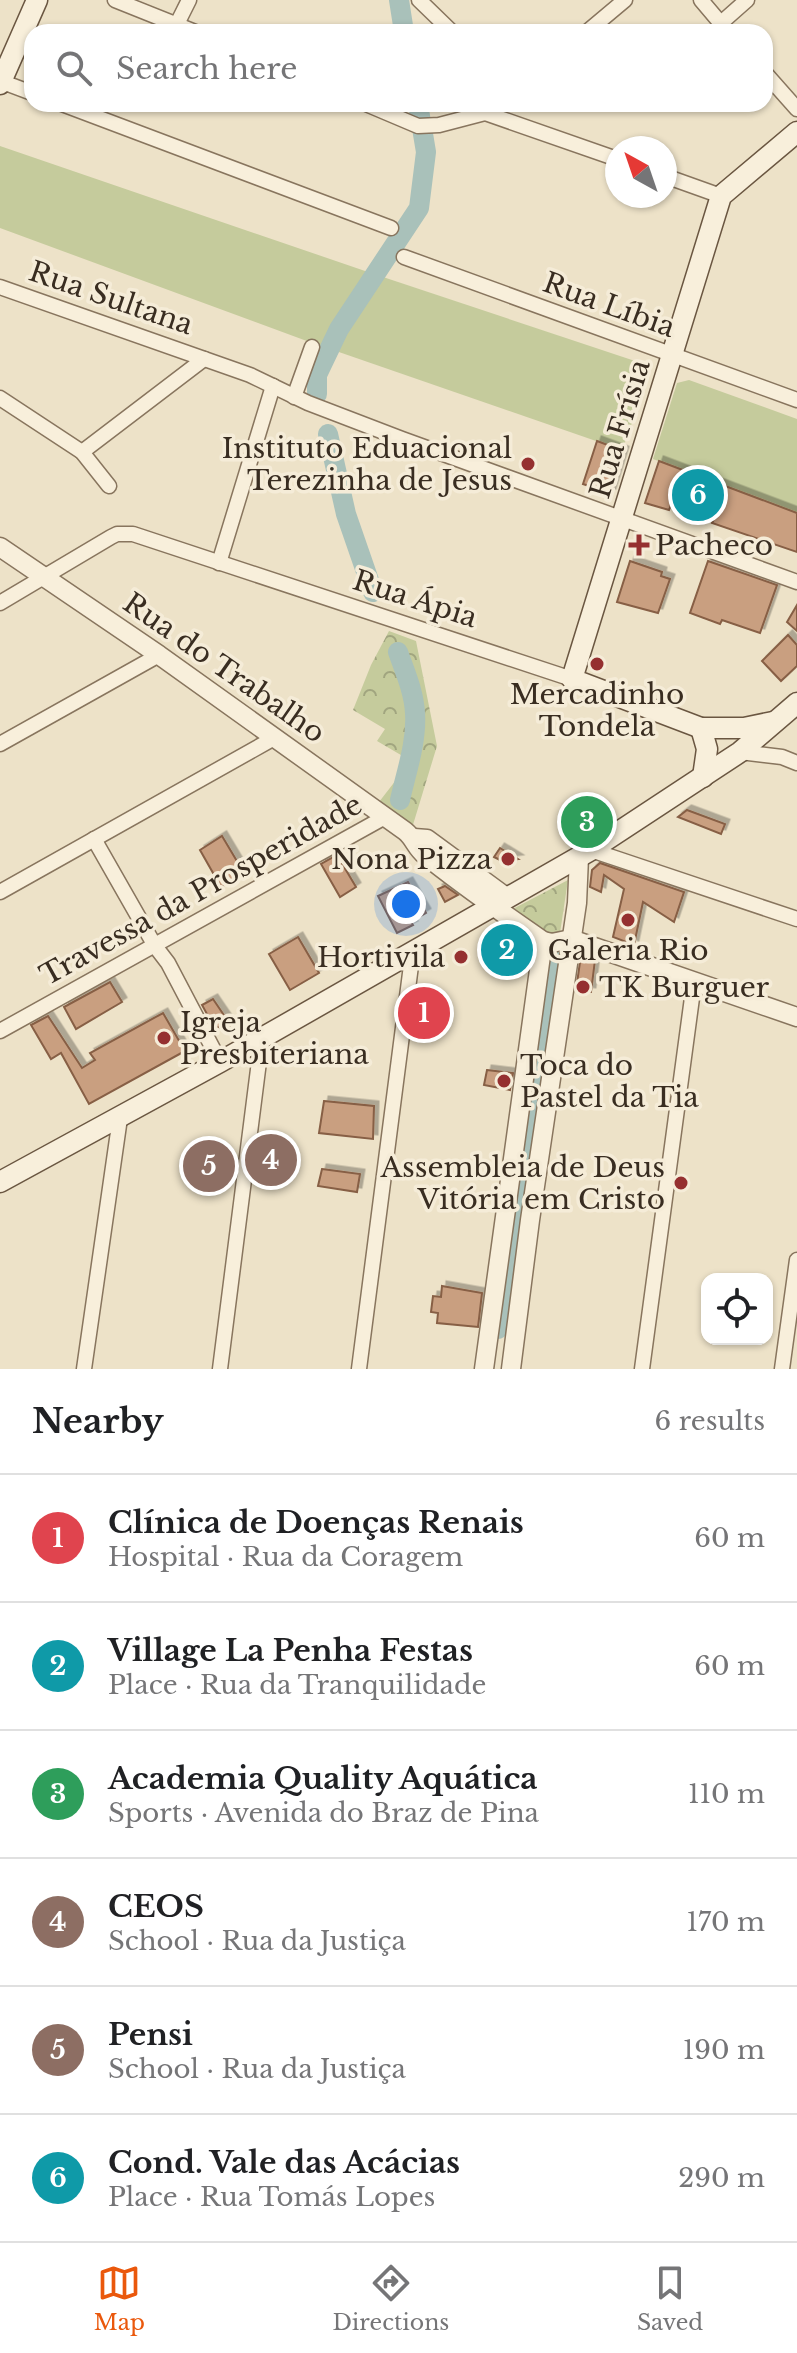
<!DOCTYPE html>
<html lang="en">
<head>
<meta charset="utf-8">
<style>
  body { margin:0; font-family:"Libre Baskerville",serif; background:#f6f6f6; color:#202124 }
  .controls { position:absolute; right:24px; bottom:24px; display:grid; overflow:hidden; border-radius:16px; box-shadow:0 2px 6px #0004 }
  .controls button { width:72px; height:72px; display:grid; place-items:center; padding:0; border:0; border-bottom:2px solid #e0e0e0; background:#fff; color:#202124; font:40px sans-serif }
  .compass { position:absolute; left:605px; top:136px; width:72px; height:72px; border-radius:50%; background:#fff; box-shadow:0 2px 6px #0004; rotate:320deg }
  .you { position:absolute; left:406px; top:904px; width:28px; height:28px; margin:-20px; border:6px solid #fff; border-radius:50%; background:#1a73e8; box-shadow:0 0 0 12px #1a73e833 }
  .badge { display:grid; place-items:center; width:52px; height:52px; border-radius:50%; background:#ea580c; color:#fff; font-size:26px; font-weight:700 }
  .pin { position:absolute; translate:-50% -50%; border:4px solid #fff; box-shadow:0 2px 8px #0006 }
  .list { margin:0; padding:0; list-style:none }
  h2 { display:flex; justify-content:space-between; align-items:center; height:104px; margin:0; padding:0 32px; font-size:34px }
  h2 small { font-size:26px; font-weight:400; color:#757577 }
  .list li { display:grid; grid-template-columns:52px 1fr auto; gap:24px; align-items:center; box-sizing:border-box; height:128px; padding:0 32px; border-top:2px solid #e0e0e0 }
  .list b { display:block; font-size:30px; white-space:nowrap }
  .list p { margin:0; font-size:26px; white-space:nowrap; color:#757577 }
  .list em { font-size:26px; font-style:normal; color:#757577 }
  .icon { flex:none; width:44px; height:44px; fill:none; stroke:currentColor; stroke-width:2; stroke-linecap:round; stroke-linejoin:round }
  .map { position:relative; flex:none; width:797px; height:1369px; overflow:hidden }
  .search { position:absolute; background:#fff; box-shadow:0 2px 6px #0004; left:24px; right:24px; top:24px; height:88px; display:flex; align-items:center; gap:20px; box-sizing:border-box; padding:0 28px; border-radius:24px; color:#757577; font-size:30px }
  .sheet { height:872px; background:#fff }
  nav { display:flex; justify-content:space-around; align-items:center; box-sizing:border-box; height:112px; border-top:2px solid #e0e0e0; background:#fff; font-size:22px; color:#757577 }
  nav a { display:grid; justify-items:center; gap:4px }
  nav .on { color:#ea580c }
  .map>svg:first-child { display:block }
  .green { fill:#c5cb9c }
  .park { fill:url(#park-crowns) }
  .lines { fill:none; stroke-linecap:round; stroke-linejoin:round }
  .river { stroke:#a9c1ba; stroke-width:20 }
  .building { fill:#c99f80; stroke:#875f45; stroke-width:2; filter:url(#shadow) }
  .minor-casing { stroke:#88755e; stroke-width:17 }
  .tertiary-casing { stroke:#88755e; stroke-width:21 }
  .secondary-casing { stroke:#6a5641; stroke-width:23 }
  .minor { stroke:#f8efdb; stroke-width:14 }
  .tertiary { stroke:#f8efdb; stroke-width:18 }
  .secondary { stroke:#f8efdb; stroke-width:20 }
  .poi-dot { fill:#953030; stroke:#f5ecd8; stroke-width:3 }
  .labels { text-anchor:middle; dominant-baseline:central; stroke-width:7; stroke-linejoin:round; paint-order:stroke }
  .street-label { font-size:28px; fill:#392d21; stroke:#f5ecd8 }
  .poi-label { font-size:28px; fill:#392d21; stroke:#f5ecd8; text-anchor:end }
</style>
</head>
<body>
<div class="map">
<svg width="797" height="1369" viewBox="0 0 797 1369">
  <defs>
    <pattern id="park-crowns" width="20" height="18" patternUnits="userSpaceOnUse" patternTransform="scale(2)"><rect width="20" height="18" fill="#c5cb9c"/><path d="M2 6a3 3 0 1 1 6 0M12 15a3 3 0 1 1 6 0" fill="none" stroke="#a1a57f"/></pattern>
    <filter id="shadow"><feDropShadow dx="4.5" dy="-4.5" stdDeviation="0" flood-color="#0004"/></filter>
  </defs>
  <rect width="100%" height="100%" fill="#ede2c8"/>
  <g class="green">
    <polygon points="0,146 368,272 336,319 323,347 0,228"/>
    <polygon points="380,276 638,362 645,368 648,379 622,450 336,351"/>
    <polygon points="689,380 797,419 797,513 653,459 677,383"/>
  </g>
  <g class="park">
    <polygon points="389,631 416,641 437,746 412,828 379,802 403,771 406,758 377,741 385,729 353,710 371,665"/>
    <polygon points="568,880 560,933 551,937 509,911"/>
  </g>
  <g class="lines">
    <g class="river">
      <polyline points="399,0 404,32"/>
      <polyline points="317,394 317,375 339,329 419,208 426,152 418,104"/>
      <polyline points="328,434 346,514 373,592"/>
      <path d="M398,652C405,672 414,692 415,713C417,742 406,773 400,800"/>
      <polyline points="498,1329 552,954"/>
    </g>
  </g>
  <g class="building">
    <polygon points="597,441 624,451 611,493 583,484"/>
    <polygon points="659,461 797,513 797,552 712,523 714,519 671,505 669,510 645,503"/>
    <polygon points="630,561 662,572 661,576 670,579 658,613 617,602"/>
    <polygon points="708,561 777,585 760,633 722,620 720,624 690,613"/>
    <polygon points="797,605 797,631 787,622"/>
    <polygon points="788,635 797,645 797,666 781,681 762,661"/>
    <polygon points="687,810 725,824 721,834 678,817"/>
    <polygon points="222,836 244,873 221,887 200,850"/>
    <polygon points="500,848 518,859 502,861 494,857"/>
    <polygon points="337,855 356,887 340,897 321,864"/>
    <polygon points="600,863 684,892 674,922 643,902 634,945 613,937 624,889 604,875 601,892 590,887 592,870"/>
    <polygon points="408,882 426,913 411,922 413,925 397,933 378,896"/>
    <polygon points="445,886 458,895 445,902 438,889"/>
    <polygon points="503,928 530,947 528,961 483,958 486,939"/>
    <polygon points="298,937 319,973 290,990 269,954"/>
    <polygon points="581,955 595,960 591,992 576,990"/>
    <polygon points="110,982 122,1002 76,1029 64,1007"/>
    <polygon points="213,999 232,1027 224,1030 213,1025 202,1005"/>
    <polygon points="163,1013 185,1051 89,1104 61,1053 51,1059 31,1025 48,1016 82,1068 95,1060 90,1053"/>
    <polygon points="487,1070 513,1073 510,1090 484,1085"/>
    <polygon points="324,1101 374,1106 373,1139 319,1133"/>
    <polygon points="322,1169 360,1174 357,1192 318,1186"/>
    <polygon points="442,1286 482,1293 478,1327 437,1323 438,1313 431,1312 433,1296 441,1297"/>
  </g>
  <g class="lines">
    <defs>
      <g id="minor">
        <polyline points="115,0 195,32"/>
        <polyline points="419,0 452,32"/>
        <polyline points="701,0 728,32"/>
        <polyline points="721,23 747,0"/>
        <polyline points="177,24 189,0"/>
        <polyline points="588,31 625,0"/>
        <polyline points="765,73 797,109"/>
        <polyline points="0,81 32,93"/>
        <polyline points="62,104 391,228"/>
        <polyline points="366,104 418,126 439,125 485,113"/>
        <polyline points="485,113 617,159"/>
        <polyline points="665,176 721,196"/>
        <polyline points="404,257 797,400"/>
        <polyline points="0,287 250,375 308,403 402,439 797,582"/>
        <polyline points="294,397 312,347"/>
        <polyline points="0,398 82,452 109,486"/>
        <polyline points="82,452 204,359"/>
        <polyline points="219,563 273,386"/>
        <polyline points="0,603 111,537 117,534 133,534 572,679"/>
        <polyline points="0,744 159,655"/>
        <polyline points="740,752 782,757 797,763"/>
        <polyline points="94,839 155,946 168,963 220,1062"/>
        <polyline points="591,850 797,919"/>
        <polyline points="0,892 276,737"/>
        <polyline points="0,1031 385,817"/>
        <polyline points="84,1369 120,1118"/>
        <polyline points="220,1369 262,1038"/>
        <polyline points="359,1369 413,950"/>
        <polyline points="642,1369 694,983"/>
        <polyline points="782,1369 797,1260"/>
      </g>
      <g id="tertiary">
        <path d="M0,547L159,655L405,831C414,838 416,848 425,855C463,886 503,913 543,941L552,943L571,939L797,1017"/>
        <polyline points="414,838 427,839 506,897"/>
        <polyline points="484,1369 543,941"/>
        <polyline points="511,1369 530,1220 577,903 579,857"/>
      </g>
      <g id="secondary">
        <polyline points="0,84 37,0"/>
        <polyline points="773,722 744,728 701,728 572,679 721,196 797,132"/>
        <polyline points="701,728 707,749 703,777"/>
        <polyline points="0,1182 220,1062 591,850 740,752 797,703"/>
      </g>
    </defs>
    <use href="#minor" class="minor-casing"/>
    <use href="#tertiary" class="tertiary-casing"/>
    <use href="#secondary" class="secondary-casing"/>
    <use href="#minor" class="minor"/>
    <use href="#tertiary" class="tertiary"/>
    <use href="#secondary" class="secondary"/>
  </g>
  <g class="poi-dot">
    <circle cx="528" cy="464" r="8"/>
    <path d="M635 533h8v8h8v8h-8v8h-8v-8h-8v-8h8z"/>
    <circle cx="597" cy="664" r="8"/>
    <circle cx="508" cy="859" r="8"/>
    <circle cx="628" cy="920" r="8"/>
    <circle cx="461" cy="957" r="8"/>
    <circle cx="583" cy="987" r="8"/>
    <circle cx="164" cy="1038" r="8"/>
    <circle cx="504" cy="1081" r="8"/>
    <circle cx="681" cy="1183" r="8"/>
  </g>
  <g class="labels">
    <g class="street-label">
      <text transform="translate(111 298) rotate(19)">Rua Sultana</text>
      <text transform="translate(609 305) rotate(20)">Rua Líbia</text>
      <text transform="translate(620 429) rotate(-73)">Rua Frísia</text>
      <text transform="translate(415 599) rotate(18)">Rua Ápia</text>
      <text transform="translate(224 668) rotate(35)">Rua do Trabalho</text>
      <text transform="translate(201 890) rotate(-29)">Travessa da Prosperidade</text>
    </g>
    <g class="poi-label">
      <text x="512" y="448">Instituto Eduacional<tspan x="512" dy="32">Terezinha de Jesus</tspan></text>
      <text x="655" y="545" text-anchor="start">Pacheco</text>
      <text x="597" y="694" text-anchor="middle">Mercadinho<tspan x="597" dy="32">Tondela</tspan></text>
      <text x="492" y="859">Nona Pizza</text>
      <text x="628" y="950" text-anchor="middle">Galeria Rio</text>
      <text x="445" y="957">Hortivila</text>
      <text x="599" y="987" text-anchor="start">TK Burguer</text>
      <text x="180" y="1022" text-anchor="start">Igreja<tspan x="180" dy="32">Presbiteriana</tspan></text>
      <text x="520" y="1065" text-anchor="start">Toca do<tspan x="520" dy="32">Pastel da Tia</tspan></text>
      <text x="665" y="1167">Assembleia de Deus<tspan x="665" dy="32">Vitória em Cristo</tspan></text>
    </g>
  </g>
</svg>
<div class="controls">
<button><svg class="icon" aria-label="locate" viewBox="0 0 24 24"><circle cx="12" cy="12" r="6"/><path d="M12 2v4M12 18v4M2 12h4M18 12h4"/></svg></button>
</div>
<svg class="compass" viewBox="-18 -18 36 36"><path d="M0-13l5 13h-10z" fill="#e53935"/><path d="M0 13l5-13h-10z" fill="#757577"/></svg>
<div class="you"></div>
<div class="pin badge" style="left:424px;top:1013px;background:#e0444e">1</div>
<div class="pin badge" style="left:507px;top:950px;background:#0f9aa8">2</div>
<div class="pin badge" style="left:587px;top:822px;background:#2e9e5b">3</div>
<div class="pin badge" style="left:271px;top:1160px;background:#8d6e63">4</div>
<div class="pin badge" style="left:209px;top:1166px;background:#8d6e63">5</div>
<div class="pin badge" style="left:698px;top:495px;background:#0f9aa8">6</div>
<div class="search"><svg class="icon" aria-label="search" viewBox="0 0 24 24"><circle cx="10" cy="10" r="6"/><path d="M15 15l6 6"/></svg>Search here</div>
</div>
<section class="sheet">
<h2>Nearby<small>6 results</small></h2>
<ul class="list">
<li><span class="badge" style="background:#e0444e">1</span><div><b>Clínica de Doenças Renais</b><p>Hospital · Rua da Coragem</p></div><em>60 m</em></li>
<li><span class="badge" style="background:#0f9aa8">2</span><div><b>Village La Penha Festas</b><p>Place · Rua da Tranquilidade</p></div><em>60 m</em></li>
<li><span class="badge" style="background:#2e9e5b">3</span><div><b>Academia Quality Aquática</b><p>Sports · Avenida do Braz de Pina</p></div><em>110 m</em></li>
<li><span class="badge" style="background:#8d6e63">4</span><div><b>CEOS</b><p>School · Rua da Justiça</p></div><em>170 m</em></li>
<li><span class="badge" style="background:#8d6e63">5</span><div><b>Pensi</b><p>School · Rua da Justiça</p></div><em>190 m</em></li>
<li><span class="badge" style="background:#0f9aa8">6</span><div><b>Cond. Vale das Acácias</b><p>Place · Rua Tomás Lopes</p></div><em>290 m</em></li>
</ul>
</section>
<nav>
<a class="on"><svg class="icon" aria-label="map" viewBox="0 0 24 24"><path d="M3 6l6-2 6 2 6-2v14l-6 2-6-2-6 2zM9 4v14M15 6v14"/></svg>Map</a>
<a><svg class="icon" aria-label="directions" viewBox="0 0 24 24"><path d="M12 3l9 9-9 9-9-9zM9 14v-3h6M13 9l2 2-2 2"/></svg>Directions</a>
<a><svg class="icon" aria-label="saved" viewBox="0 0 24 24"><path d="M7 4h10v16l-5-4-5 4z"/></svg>Saved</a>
</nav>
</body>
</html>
